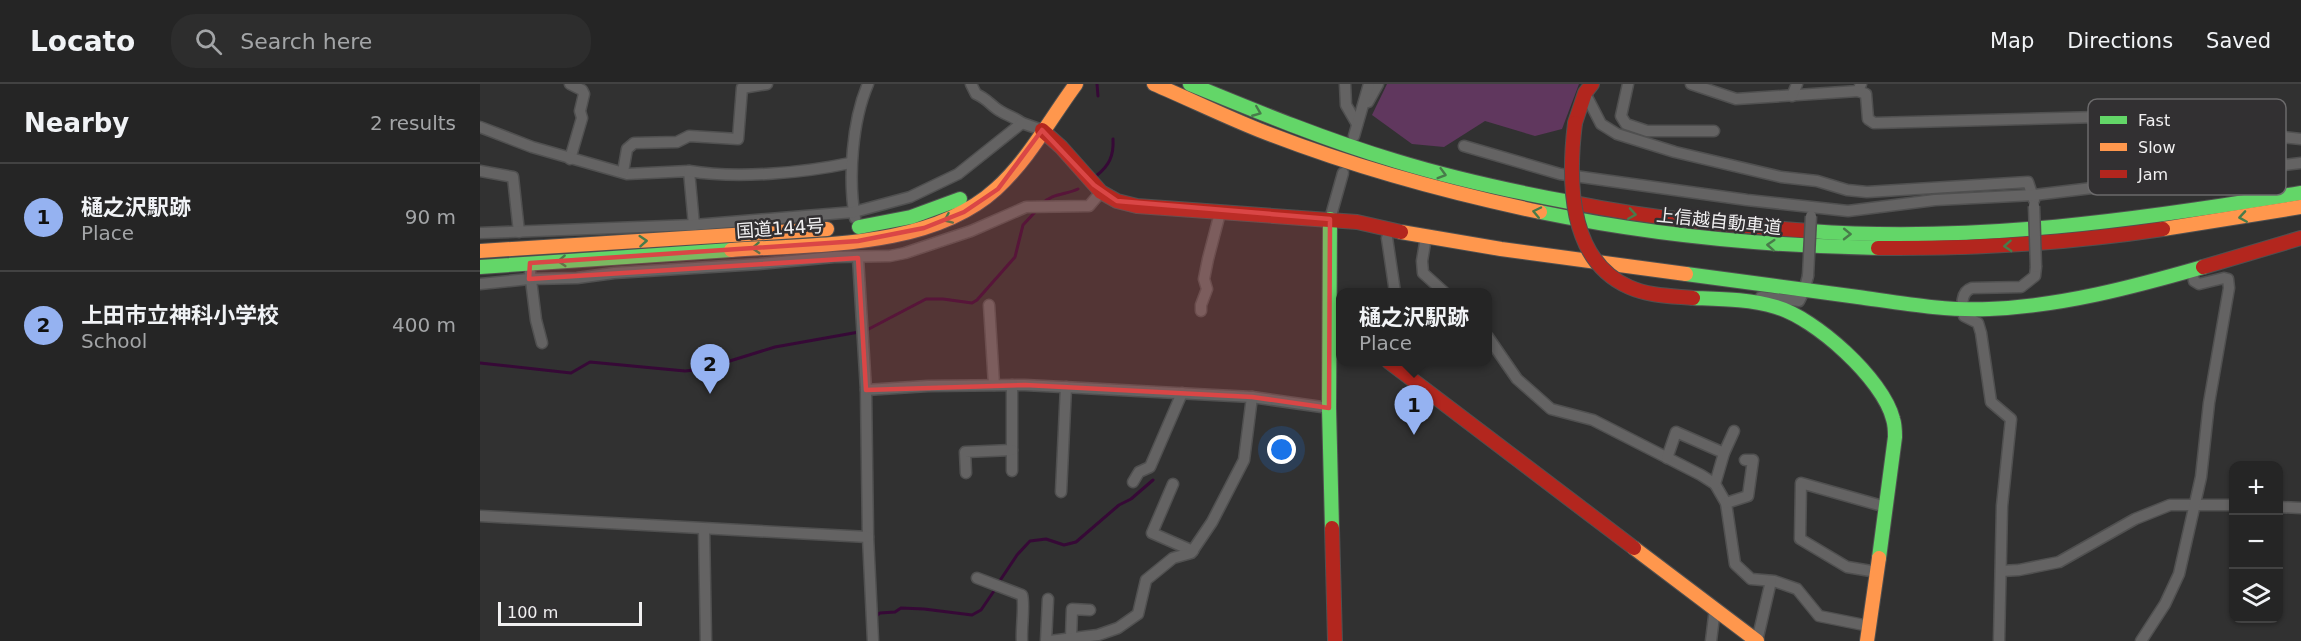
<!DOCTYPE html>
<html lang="en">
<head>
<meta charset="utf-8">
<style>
  body { margin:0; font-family:"DejaVu Sans","Noto Sans JP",sans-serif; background:#2d2d2d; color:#f1f3f6 }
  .controls { position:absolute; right:18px; bottom:18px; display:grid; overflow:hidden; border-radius:12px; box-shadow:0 2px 4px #0004 }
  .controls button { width:54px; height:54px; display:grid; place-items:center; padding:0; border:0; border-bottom:2px solid #424242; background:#252525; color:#f1f3f6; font:30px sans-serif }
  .scale { position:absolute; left:18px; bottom:15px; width:144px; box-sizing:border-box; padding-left:6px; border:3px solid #f1f0f1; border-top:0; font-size:16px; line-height:21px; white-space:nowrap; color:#f1f0f1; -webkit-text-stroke:4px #323032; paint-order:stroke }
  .you { position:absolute; left:802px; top:366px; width:21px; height:21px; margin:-15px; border:4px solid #fff; border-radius:50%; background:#1a73e8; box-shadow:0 0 0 9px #1a73e833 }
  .badge { display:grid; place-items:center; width:39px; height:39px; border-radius:50%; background:#95b2f1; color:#111; font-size:20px; font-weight:700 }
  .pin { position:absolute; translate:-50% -50px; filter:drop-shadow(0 2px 3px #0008) }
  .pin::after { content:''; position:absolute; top:32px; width:21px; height:18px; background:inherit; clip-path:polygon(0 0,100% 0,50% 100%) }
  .popup { position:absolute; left:856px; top:204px; width:156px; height:78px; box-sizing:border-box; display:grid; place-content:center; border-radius:12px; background:#252525; filter:drop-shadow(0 2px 4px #0005); font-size:20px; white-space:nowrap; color:#a3a5a7 }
  .popup b { font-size:22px; color:#f1f3f6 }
  .popup::after { content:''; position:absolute; left:50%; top:100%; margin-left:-12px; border:12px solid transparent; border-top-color:#252525 }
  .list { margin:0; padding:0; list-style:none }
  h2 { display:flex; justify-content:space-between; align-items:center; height:78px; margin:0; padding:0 24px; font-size:26px }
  h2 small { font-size:20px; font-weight:400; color:#a3a5a7 }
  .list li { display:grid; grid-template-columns:39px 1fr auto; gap:18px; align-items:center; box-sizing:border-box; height:108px; padding:0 24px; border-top:2px solid #424242 }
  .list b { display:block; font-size:22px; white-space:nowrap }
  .list p { margin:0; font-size:20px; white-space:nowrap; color:#a3a5a7 }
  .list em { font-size:20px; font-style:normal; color:#a3a5a7 }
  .icon { flex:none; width:33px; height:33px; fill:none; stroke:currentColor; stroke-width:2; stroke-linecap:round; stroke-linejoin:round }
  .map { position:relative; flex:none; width:1821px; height:557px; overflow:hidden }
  header { display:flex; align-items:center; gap:36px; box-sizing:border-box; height:84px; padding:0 30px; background:#252525; border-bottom:2px solid #424242 }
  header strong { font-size:28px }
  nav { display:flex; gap:33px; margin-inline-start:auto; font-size:21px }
  .search { width:420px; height:54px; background:#2d2d2d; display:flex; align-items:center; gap:15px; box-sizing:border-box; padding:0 21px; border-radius:24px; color:#a3a5a7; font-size:22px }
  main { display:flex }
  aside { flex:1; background:#252525 }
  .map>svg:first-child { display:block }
  .green { fill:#60375e }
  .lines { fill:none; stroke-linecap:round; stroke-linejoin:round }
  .stream { stroke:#360936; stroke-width:3 }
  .street-casing { stroke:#505050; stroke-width:13 }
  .fast-casing { stroke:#505050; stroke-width:16 }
  .slow-casing { stroke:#505050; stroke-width:16 }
  .jam-casing { stroke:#505050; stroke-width:16 }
  .street { stroke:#646363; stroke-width:10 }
  .fast { stroke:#63d668; stroke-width:14 }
  .slow { stroke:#ff974d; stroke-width:14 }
  .jam { stroke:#b3261e; stroke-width:14 }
  .street-bridge-casing { stroke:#505050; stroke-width:13; stroke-linecap:butt }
  .jam-bridge-casing { stroke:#505050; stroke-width:16; stroke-linecap:butt }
  .street-bridge { stroke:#646363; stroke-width:10 }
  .jam-bridge { stroke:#b3261e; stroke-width:14 }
  .oneway { stroke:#487b4a }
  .marked { fill:#da4646; fill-opacity:0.2; stroke:#da4646; stroke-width:4.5; stroke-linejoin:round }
  .labels { text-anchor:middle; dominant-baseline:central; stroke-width:5; stroke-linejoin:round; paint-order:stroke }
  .street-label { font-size:18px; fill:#f1f0f1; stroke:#323032 }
  .key { fill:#323032; stroke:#6b6a6b; stroke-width:1.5 }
  .key-label { font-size:16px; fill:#f1f0f1 }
</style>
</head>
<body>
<header>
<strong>Locato</strong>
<div class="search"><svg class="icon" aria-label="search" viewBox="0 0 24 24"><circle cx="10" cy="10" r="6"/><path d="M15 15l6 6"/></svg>Search here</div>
<nav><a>Map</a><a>Directions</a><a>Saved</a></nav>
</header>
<main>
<aside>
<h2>Nearby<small>2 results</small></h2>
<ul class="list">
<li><span class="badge">1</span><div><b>樋之沢駅跡</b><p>Place</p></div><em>90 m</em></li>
<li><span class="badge">2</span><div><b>上田市立神科小学校</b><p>School</p></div><em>400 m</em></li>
</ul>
</aside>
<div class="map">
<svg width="1821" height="557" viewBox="0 0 1821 557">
  <rect width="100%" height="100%" fill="#313131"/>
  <polygon class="green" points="907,0 1099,0 1082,45 1055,52 1005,37 964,63 932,60 892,31"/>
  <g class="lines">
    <g class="stream">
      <polyline points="617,0 618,12"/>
      <path d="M616,92C629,82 634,72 633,55"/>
      <path d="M562,120C572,109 585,111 598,105"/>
      <polyline points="385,247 446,215 463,215 492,219 497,216 535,173 543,141 556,127"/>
      <polyline points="0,279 91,289 110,278 205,287 224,285 295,263 379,248"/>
      <polyline points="519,498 537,471 550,457 566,455 584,461 596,458 639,421 651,415 673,396"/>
      <polyline points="396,532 400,529 415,528 421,524 444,525 492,531 501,526 516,504"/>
    </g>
    <defs>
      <g id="street">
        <polyline points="90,0 102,6 104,10 100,27 102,34 90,75"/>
        <path d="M491,0L496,10C508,15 511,22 520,27C528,32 534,33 542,39"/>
        <polyline points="865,0 866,21 877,40"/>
        <polyline points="1148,0 1141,32 1146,40 1167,47 1234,47"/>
        <polyline points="1211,0 1256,15 1378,7 1381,0"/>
        <polyline points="1378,7 1386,10 1388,35 1394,39 1619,33 1821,55"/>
        <polyline points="1105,9 1121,40 1137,50 1195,68 1301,93 1337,97 1367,106 1387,108 1548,98 1554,116"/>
        <polyline points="1312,12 1317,0"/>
        <polyline points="888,18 898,0"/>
        <polyline points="0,43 52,63 147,90 209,87 214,141"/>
        <polyline points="874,52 889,0"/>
        <polyline points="984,62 1080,90 1267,116 1368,127 1455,116 1554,111 1821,79"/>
        <polyline points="0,87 33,93 39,148"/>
        <path d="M209,87C257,95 323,89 370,79"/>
        <polyline points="143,88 147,65 154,59 197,58 209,52 258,55 262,4 287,0"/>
        <path d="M375,134C368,95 372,37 388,0"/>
        <polyline points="850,135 863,89"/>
        <polyline points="0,149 214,141 374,128 430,113 478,90 542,39 562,46"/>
        <polyline points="946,153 942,177 943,189 964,208"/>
        <polyline points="907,154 915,208"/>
        <polyline points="378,174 386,306 388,453 393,557"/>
        <polyline points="50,188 56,236 62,259"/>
        <polyline points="0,200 49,195 97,194 134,189 279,180 354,173 410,172 425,169 491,147 546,123 609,122 621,108"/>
        <polyline points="1281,213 1319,217 1324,207 1328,192"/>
        <polyline points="509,221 514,301"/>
        <polyline points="721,227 721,221 727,205 724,195 728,175 740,129"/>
        <polyline points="1008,253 1037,295 1071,325 1113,336 1221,391 1235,400 1246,419 1255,480 1271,495 1294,497 1317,505 1339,532 1389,542"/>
        <polyline points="386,306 448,302 545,301 772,313 849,324"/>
        <polyline points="1187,374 1196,348 1244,369"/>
        <polyline points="532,387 532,301"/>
        <polyline points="486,389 485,368 532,366"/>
        <polyline points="653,398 659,388 670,383 702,309"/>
        <polyline points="693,400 672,449 713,467"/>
        <polyline points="1235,400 1244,369 1254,347"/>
        <polyline points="581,408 586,303"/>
        <polyline points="1246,419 1268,412 1273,376 1265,376"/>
        <polyline points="1798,423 1821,424"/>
        <polyline points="0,432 388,453"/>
        <polyline points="224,445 226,557"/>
        <polyline points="1521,487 1539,486 1579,478 1655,435 1690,421 1754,421"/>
        <polyline points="1397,488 1367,483 1320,455 1321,399 1406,423"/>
        <path d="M497,494L542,511C545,519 541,545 542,557"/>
        <polyline points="591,554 592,525 610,526"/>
        <polyline points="566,557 568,515"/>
        <polyline points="570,557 618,551 638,544 658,530 666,496 693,474 711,469 732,438 764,376 772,313"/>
        <polyline points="1231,557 1235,524"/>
        <polyline points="1277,557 1291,497"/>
        <path d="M1519,557L1522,422L1531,335L1511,318L1501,249L1498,239L1484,232C1482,222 1480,208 1492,204L1541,203L1555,192L1556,183"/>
        <polyline points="1661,557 1685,520 1699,490 1721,393 1729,319 1749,204 1748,195 1744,194 1719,200 1714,197 1712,185"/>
      </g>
      <g id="fast">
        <path d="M710,0C778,28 846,56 916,77C975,95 1035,108 1095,119"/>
        <path d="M1060,128C1171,151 1284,162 1398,164"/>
        <polyline points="850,135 849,324 852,444"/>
        <polyline points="379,143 431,133 480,115"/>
        <path d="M1329,147C1495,159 1658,136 1821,109"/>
        <polyline points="0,183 251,166"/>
        <path d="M1206,190C1263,198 1321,205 1378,213C1421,219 1465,227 1509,225C1582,222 1653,203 1723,183"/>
        <path d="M1213,214C1241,215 1269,215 1296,223C1335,234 1403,295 1413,335C1415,341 1415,347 1415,353L1399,474"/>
      </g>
      <g id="slow">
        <path d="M674,0C709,15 744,32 779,46C870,82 965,108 1060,128"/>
        <polyline points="1683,145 1821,123"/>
        <polyline points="921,148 1021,165 1206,190"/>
        <path d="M251,166C335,160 450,165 516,105C549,75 570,35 596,0"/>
        <polyline points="0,167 347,145"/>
        <polyline points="1154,464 1277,557"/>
        <polyline points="1387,557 1399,474"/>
      </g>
      <g id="jam">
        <polyline points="1095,39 1105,9 1112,0"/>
        <polyline points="562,46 581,63 621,108 637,117 657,122 877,138 921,148"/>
        <path d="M1095,119C1173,135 1251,141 1329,147"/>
        <path d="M1398,164C1494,165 1589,159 1683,145"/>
        <polyline points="1723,183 1821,154"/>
        <polyline points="909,278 1154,464"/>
        <polyline points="852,444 855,557"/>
      </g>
    </defs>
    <use href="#street" class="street-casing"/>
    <use href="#fast" class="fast-casing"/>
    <use href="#slow" class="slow-casing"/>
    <use href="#jam" class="jam-casing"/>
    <use href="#street" class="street"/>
    <use href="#fast" class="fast"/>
    <use href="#slow" class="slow"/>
    <use href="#jam" class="jam"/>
    <defs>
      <g id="street-bridge">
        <polyline points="1554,122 1556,183"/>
        <polyline points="1328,192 1331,132"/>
      </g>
      <path id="jam-bridge" d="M1095,39C1088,96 1088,176 1149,203C1169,212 1192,212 1213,214"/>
    </defs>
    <use href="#street-bridge" class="street-bridge-casing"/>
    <use href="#jam-bridge" class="jam-bridge-casing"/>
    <use href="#street-bridge" class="street-bridge"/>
    <use href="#jam-bridge" class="jam-bridge"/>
  </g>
  <defs><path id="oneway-chevron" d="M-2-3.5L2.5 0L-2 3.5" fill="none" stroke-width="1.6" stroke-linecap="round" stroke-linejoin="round" transform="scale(1.5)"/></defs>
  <g class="oneway">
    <use href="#oneway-chevron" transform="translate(777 28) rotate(22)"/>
    <use href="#oneway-chevron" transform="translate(962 90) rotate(16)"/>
    <use href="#oneway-chevron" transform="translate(1057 128) rotate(-168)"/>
    <use href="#oneway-chevron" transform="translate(1152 130) rotate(9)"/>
    <use href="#oneway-chevron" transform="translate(1763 133) rotate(171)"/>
    <use href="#oneway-chevron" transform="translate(468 135) rotate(156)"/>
    <use href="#oneway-chevron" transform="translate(1367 150) rotate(1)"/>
    <use href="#oneway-chevron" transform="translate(163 157) rotate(-4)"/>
    <use href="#oneway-chevron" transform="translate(1291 161) rotate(-176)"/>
    <use href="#oneway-chevron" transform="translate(1528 162) rotate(176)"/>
    <use href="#oneway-chevron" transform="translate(276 164) rotate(176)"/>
    <use href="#oneway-chevron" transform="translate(82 177) rotate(176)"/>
  </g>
  <path class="marked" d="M562,46L614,101L637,117L850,135L849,324L772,313L545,301L386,306L378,174L49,195L50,179L378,157L444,144L484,128L518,105Z"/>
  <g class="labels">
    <g class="street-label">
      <text transform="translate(1239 137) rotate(6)">上信越自動車道</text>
      <text transform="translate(300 144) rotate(-4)">国道144号</text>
    </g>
  </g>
  <rect x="1608" y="15" width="198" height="96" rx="9" class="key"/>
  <rect x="1620" y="32" width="27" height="8" fill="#63d668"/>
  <rect x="1620" y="59" width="27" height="8" fill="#ff974d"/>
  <rect x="1620" y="86" width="27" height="8" fill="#b3261e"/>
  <g class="key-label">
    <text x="1658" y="42">Fast</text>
    <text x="1658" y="69">Slow</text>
    <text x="1658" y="96">Jam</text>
  </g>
</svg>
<div class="controls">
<button>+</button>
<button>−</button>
<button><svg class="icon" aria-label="layers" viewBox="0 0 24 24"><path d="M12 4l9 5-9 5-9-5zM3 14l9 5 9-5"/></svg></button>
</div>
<div class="scale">100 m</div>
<div class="you"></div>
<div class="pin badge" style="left:934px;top:351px">1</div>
<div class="popup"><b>樋之沢駅跡</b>Place</div>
<div class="pin badge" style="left:230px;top:310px">2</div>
</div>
</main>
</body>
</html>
